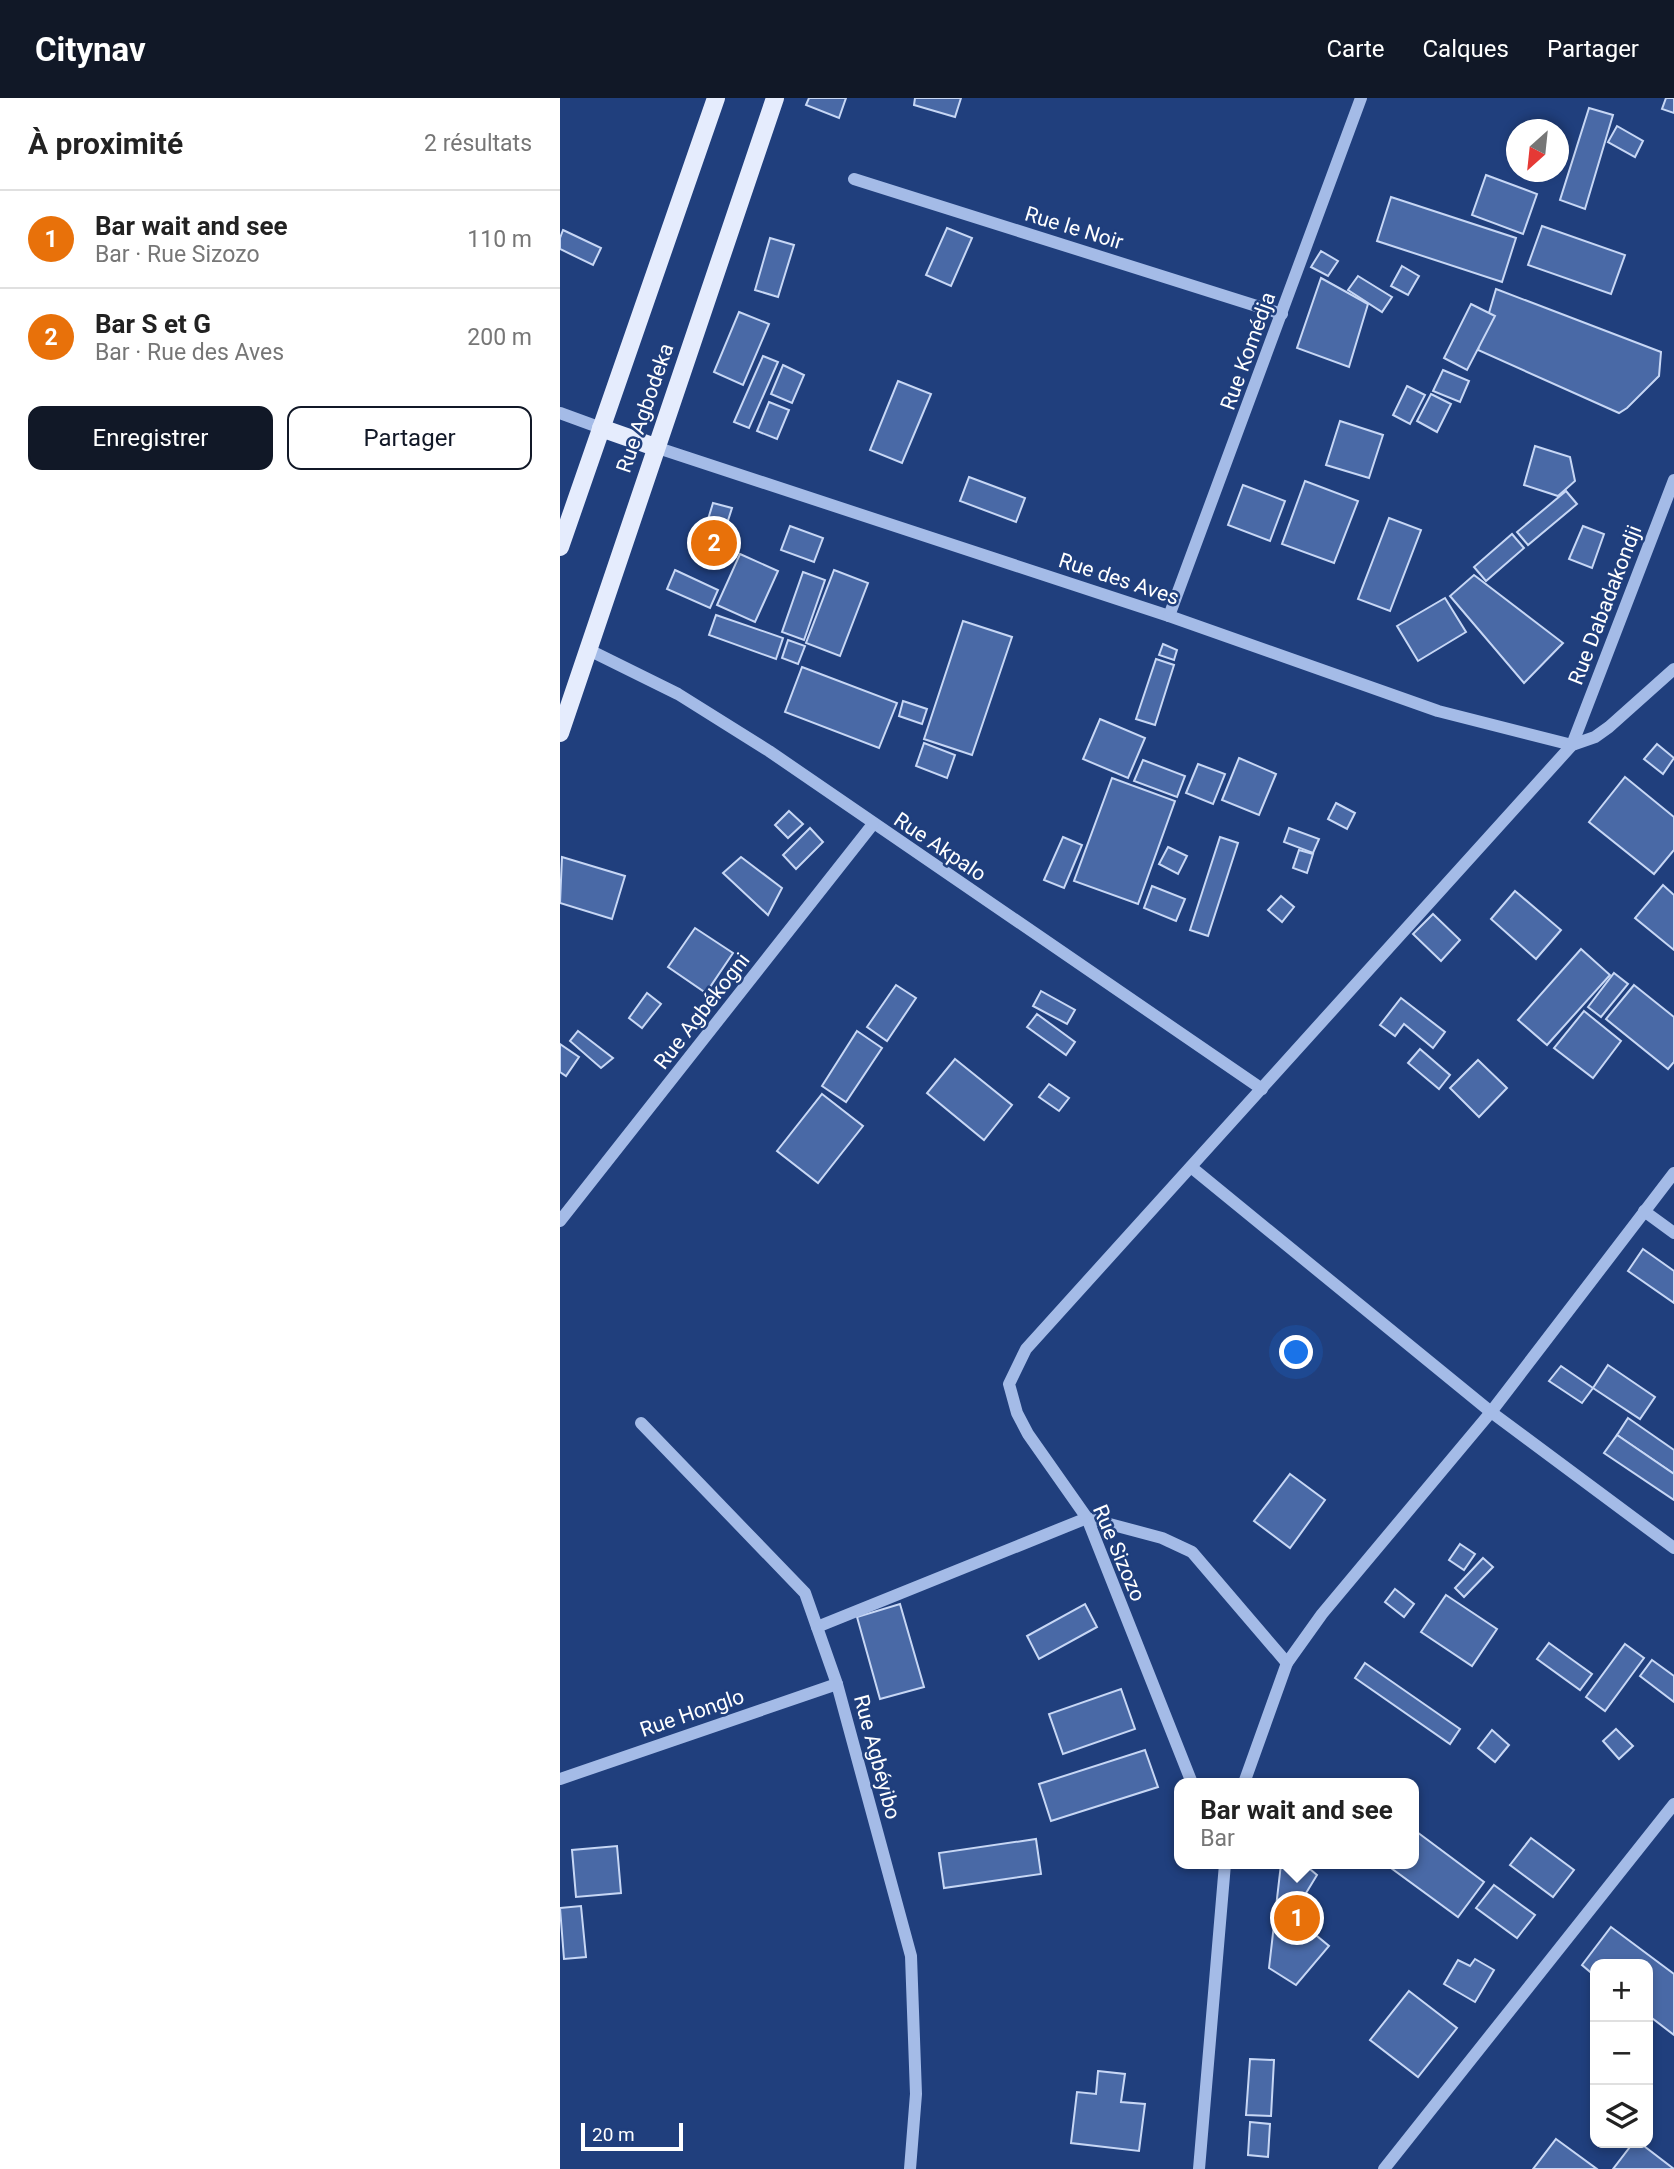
<!DOCTYPE html>
<html lang="fr">
<head>
<meta charset="utf-8">
<style>
  body { margin:0; font-family:Roboto,sans-serif; background:#f6f6f6; color:#222 }
  .controls { position:absolute; right:21px; bottom:21px; display:grid; overflow:hidden; border-radius:14px; box-shadow:0 4px 10px #0003 }
  .controls button { width:63px; height:63px; display:grid; place-items:center; padding:0; border:0; border-bottom:2px solid #e0e0e0; background:#fff; color:#222; font:35px sans-serif }
  .compass { position:absolute; left:946px; top:21px; width:63px; height:63px; border-radius:50%; background:#fff; box-shadow:0 4px 10px #0003; rotate:207deg }
  .scale { position:absolute; left:21px; bottom:18px; width:102px; box-sizing:border-box; padding-left:7px; border:4px solid #fff; border-top:0; font-size:19px; line-height:24px; white-space:nowrap; color:#fff; -webkit-text-stroke:5px #203f7d; paint-order:stroke }
  .you { position:absolute; left:737px; top:1255px; width:24px; height:24px; margin:-18px; border:5px solid #fff; border-radius:50%; background:#1a73e8; box-shadow:0 0 0 10px #1a73e833 }
  .badge { display:grid; place-items:center; width:46px; height:46px; border-radius:50%; background:#111827; color:#fff; font-size:23px; font-weight:700 }
  .pin { position:absolute; translate:-50% -50%; border:4px solid #fff; box-shadow:0 2px 7px #0006 }
  .popup { position:absolute; left:614px; top:1680px; width:245px; height:91px; box-sizing:border-box; display:grid; place-content:center; border-radius:14px; background:#fff; filter:drop-shadow(0 2px 5px #0005); font-size:23px; white-space:nowrap; color:#767676 }
  .popup b { font-size:26px; color:#222 }
  .popup::after { content:''; position:absolute; left:50%; top:100%; margin-left:-14px; border:14px solid transparent; border-top-color:#fff }
  .list { margin:0; padding:0; list-style:none }
  h2 { display:flex; justify-content:space-between; align-items:center; height:91px; margin:0; padding:0 28px; font-size:30px }
  h2 small { font-size:23px; font-weight:400; color:#767676 }
  .list li { display:grid; grid-template-columns:46px 1fr auto; gap:21px; align-items:center; box-sizing:border-box; height:98px; padding:0 28px; border-top:2px solid #e0e0e0 }
  .list b { display:block; font-size:26px; white-space:nowrap }
  .list p { margin:0; font-size:23px; white-space:nowrap; color:#767676 }
  .list em { font-size:23px; font-style:normal; color:#767676 }
  .actions { display:flex; gap:14px; padding:21px 28px }
  .actions a { flex:1; padding:16px 0; border:2px solid #111827; border-radius:14px; text-align:center; font-size:24px; color:#111827 }
  .actions .main { background:#111827; color:#fff }
  .icon { flex:none; width:38px; height:38px; fill:none; stroke:currentColor; stroke-width:2; stroke-linecap:round; stroke-linejoin:round }
  .map { position:relative; flex:none; width:1114px; height:2071px; overflow:hidden }
  header { display:flex; align-items:center; gap:42px; box-sizing:border-box; height:98px; padding:0 35px; background:#111827; color:#fff }
  header strong { font-size:33px }
  nav { display:flex; gap:38px; margin-inline-start:auto; font-size:24px }
  main { display:flex }
  aside { flex:1; background:#fff }
  .map>svg:first-child { display:block }
  .building { fill:#4969a6; stroke:#c7d7f5; stroke-width:2 }
  .lines { fill:none; stroke-linecap:round; stroke-linejoin:round }
  .minor { stroke:#a4bbe7; stroke-width:12 }
  .major { stroke:#e5ecfd; stroke-width:18 }
  .labels { text-anchor:middle; dominant-baseline:central; stroke-width:5; stroke-linejoin:round; paint-order:stroke }
  .street-label { font-size:21px; fill:#fff; stroke:#203f7d }
</style>
</head>
<body>
<header>
<strong>Citynav</strong>
<nav><a>Carte</a><a>Calques</a><a>Partager</a></nav>
</header>
<main>
<aside>
<h2>À proximité<small>2 résultats</small></h2>
<ul class="list">
<li><span class="badge" style="background:#e8710a">1</span><div><b>Bar wait and see</b><p>Bar · Rue Sizozo</p></div><em>110 m</em></li>
<li><span class="badge" style="background:#e8710a">2</span><div><b>Bar S et G</b><p>Bar · Rue des Aves</p></div><em>200 m</em></li>
</ul>
<div class="actions"><a class="main">Enregistrer</a><a>Partager</a></div>
</aside>
<div class="map">
<svg width="1114" height="2071" viewBox="0 0 1114 2071">
  <rect width="100%" height="100%" fill="#203f7d"/>
  <g class="building">
    <polygon points="249,0 286,0 279,20 246,7"/>
    <polygon points="355,0 401,0 395,19 354,7"/>
    <polygon points="1106,0 1114,0 1114,15 1102,11"/>
    <polygon points="1029,10 1053,17 1025,111 1000,102"/>
    <polygon points="1057,28 1083,43 1075,59 1048,44"/>
    <polygon points="926,77 977,96 963,136 912,117"/>
    <polygon points="831,99 956,140 942,184 817,143"/>
    <polygon points="982,128 1065,157 1051,196 968,167"/>
    <polygon points="387,130 412,140 391,188 366,177"/>
    <polygon points="3,132 41,150 33,167 0,151 0,140"/>
    <polygon points="210,140 234,147 218,199 195,192"/>
    <polygon points="761,153 778,163 768,178 751,169"/>
    <polygon points="842,168 859,178 848,197 831,188"/>
    <polygon points="798,178 832,199 822,214 788,192"/>
    <polygon points="761,180 808,206 789,269 737,250"/>
    <polygon points="936,191 1101,254 1099,278 1067,310 1059,315 918,252"/>
    <polygon points="911,206 935,218 907,272 884,260"/>
    <polygon points="179,214 209,226 183,287 154,274"/>
    <polygon points="203,258 218,264 189,330 174,324"/>
    <polygon points="223,267 244,277 232,305 211,296"/>
    <polygon points="883,272 909,283 900,304 873,293"/>
    <polygon points="338,283 371,296 342,365 310,352"/>
    <polygon points="847,288 865,297 850,326 833,317"/>
    <polygon points="871,296 891,306 877,334 857,323"/>
    <polygon points="209,304 229,312 217,341 197,333"/>
    <polygon points="780,323 823,337 809,380 766,367"/>
    <polygon points="975,348 1010,359 1015,383 998,398 964,387"/>
    <polygon points="409,379 465,400 456,424 400,403"/>
    <polygon points="745,383 798,403 774,465 722,446"/>
    <polygon points="683,387 725,403 710,443 668,427"/>
    <polygon points="1006,393 1017,406 968,447 957,434"/>
    <polygon points="153,405 172,410 156,460 138,454"/>
    <polygon points="829,420 861,432 830,513 798,501"/>
    <polygon points="230,428 263,440 254,464 221,452"/>
    <polygon points="1023,428 1044,436 1032,470 1009,461"/>
    <polygon points="952,436 964,450 926,483 914,469"/>
    <polygon points="180,456 218,473 195,524 157,507"/>
    <polygon points="115,472 158,492 150,510 107,491"/>
    <polygon points="274,472 308,485 280,558 246,545"/>
    <polygon points="243,474 265,482 244,542 222,534"/>
    <polygon points="914,477 1003,545 964,585 890,498"/>
    <polygon points="885,500 906,534 858,563 837,528"/>
    <polygon points="156,517 223,540 216,561 149,537"/>
    <polygon points="403,523 452,539 412,657 364,641"/>
    <polygon points="228,542 245,548 238,566 222,560"/>
    <polygon points="603,546 617,552 614,562 599,557"/>
    <polygon points="596,561 614,567 595,627 576,621"/>
    <polygon points="242,569 337,605 319,650 225,614"/>
    <polygon points="343,603 367,611 362,626 339,618"/>
    <polygon points="540,621 585,640 568,680 523,661"/>
    <polygon points="364,645 395,657 387,680 356,668"/>
    <polygon points="1097,646 1114,660 1103,676 1084,661"/>
    <polygon points="679,660 716,676 699,717 662,702"/>
    <polygon points="583,662 625,678 617,699 574,683"/>
    <polygon points="638,666 665,676 653,706 626,695"/>
    <polygon points="1065,679 1114,719 1114,752 1094,776 1029,724"/>
    <polygon points="552,680 615,703 578,806 514,783"/>
    <polygon points="776,705 795,715 787,731 768,721"/>
    <polygon points="229,713 243,726 228,740 215,727"/>
    <polygon points="250,730 263,744 236,771 223,757"/>
    <polygon points="729,730 759,741 753,755 724,744"/>
    <polygon points="503,739 522,747 504,790 484,782"/>
    <polygon points="660,739 678,745 648,838 630,832"/>
    <polygon points="608,749 627,758 618,776 599,766"/>
    <polygon points="739,752 753,756 747,775 733,770"/>
    <polygon points="2,759 65,778 52,821 0,805"/>
    <polygon points="181,759 222,790 208,817 163,775"/>
    <polygon points="1103,787 1114,797 1114,852 1075,820"/>
    <polygon points="592,788 625,801 616,823 584,810"/>
    <polygon points="955,793 1001,832 976,861 931,821"/>
    <polygon points="721,798 734,809 722,824 708,812"/>
    <polygon points="873,816 900,842 881,863 853,836"/>
    <polygon points="135,830 173,855 146,895 108,869"/>
    <polygon points="1021,851 1050,877 987,947 958,922"/>
    <polygon points="1054,875 1068,886 1041,919 1028,909"/>
    <polygon points="336,887 356,900 327,943 307,929"/>
    <polygon points="1074,887 1114,919 1114,964 1108,971 1046,921"/>
    <polygon points="481,893 515,912 507,926 473,908"/>
    <polygon points="87,895 101,906 82,930 69,920"/>
    <polygon points="841,900 885,934 873,950 844,926 835,938 820,927"/>
    <polygon points="1024,913 1061,943 1033,980 994,950"/>
    <polygon points="477,916 515,944 506,957 467,929"/>
    <polygon points="18,933 53,960 41,970 10,943"/>
    <polygon points="297,933 322,950 286,1004 262,988"/>
    <polygon points="0,946 19,959 6,978 0,974"/>
    <polygon points="860,951 890,977 879,991 848,965"/>
    <polygon points="395,961 452,1007 424,1042 367,995"/>
    <polygon points="918,962 947,990 919,1019 890,990"/>
    <polygon points="489,986 509,1000 499,1013 479,999"/>
    <polygon points="262,996 303,1028 258,1085 217,1053"/>
    <polygon points="1083,1151 1114,1173 1114,1205 1068,1173"/>
    <polygon points="1048,1267 1095,1299 1080,1321 1033,1290"/>
    <polygon points="1001,1268 1033,1290 1022,1305 989,1283"/>
    <polygon points="1068,1320 1114,1352 1114,1376 1057,1337"/>
    <polygon points="1057,1337 1114,1376 1114,1402 1044,1355"/>
    <polygon points="730,1376 765,1402 730,1450 694,1423"/>
    <polygon points="900,1446 915,1456 904,1472 889,1462"/>
    <polygon points="923,1460 933,1469 904,1499 895,1490"/>
    <polygon points="835,1491 854,1506 844,1519 825,1504"/>
    <polygon points="886,1497 937,1531 912,1568 861,1534"/>
    <polygon points="340,1506 364,1589 320,1601 297,1519"/>
    <polygon points="525,1506 537,1529 479,1561 467,1538"/>
    <polygon points="989,1545 1032,1576 1020,1592 977,1561"/>
    <polygon points="1065,1546 1084,1560 1045,1613 1026,1599"/>
    <polygon points="1092,1562 1114,1578 1114,1604 1080,1578"/>
    <polygon points="805,1565 900,1631 890,1646 795,1580"/>
    <polygon points="561,1591 575,1631 503,1656 489,1616"/>
    <polygon points="1056,1631 1073,1648 1059,1661 1043,1643"/>
    <polygon points="932,1632 949,1647 935,1664 918,1650"/>
    <polygon points="585,1652 598,1689 491,1723 479,1686"/>
    <polygon points="857,1734 924,1784 898,1819 831,1770 834,1766 854,1766 854,1739"/>
    <polygon points="971,1740 1014,1772 993,1799 950,1767"/>
    <polygon points="476,1741 481,1776 384,1790 379,1755"/>
    <polygon points="57,1748 61,1795 16,1799 12,1752"/>
    <polygon points="721,1766 744,1766 757,1777 743,1800 749,1806 740,1824 769,1848 736,1887 709,1870"/>
    <polygon points="934,1787 975,1817 957,1840 916,1810"/>
    <polygon points="21,1808 26,1859 4,1861 0,1810"/>
    <polygon points="1051,1829 1114,1876 1114,1937 1088,1917 1088,1866 1035,1866 1035,1878 1022,1867"/>
    <polygon points="915,1861 934,1872 915,1904 884,1886 898,1862 910,1868"/>
    <polygon points="849,1893 897,1930 858,1979 810,1942"/>
    <polygon points="690,1961 714,1962 711,2018 686,2017"/>
    <polygon points="538,1973 565,1976 561,2004 585,2006 579,2053 511,2045 517,1994 536,1996"/>
    <polygon points="690,2024 710,2026 708,2059 688,2057"/>
    <polygon points="996,2041 1037,2071 973,2071"/>
    <polygon points="1073,2045 1080,2045 1114,2071 1053,2071"/>
  </g>
  <g class="lines">
    <g class="minor">
      <polyline points="294,81 722,216"/>
      <polyline points="0,315 41,330"/>
      <polyline points="95,349 609,518 878,613 1012,647"/>
      <polyline points="609,518 801,0"/>
      <polyline points="29,552 118,596 209,653 702,991"/>
      <polyline points="1012,647 1114,382"/>
      <polyline points="631,1069 931,1314 1114,1450"/>
      <polyline points="1084,1113 1114,1135"/>
      <polyline points="0,1123 313,726"/>
      <polyline points="81,1325 245,1495 277,1586 351,1858 356,1996 350,2071"/>
      <polyline points="257,1529 527,1420 602,1440 632,1454 727,1565"/>
      <polyline points="0,1681 277,1586"/>
      <polyline points="632,1685 527,1420 468,1336 457,1315 449,1286 466,1251 1012,647 1035,639 1049,629 1114,571"/>
      <polyline points="684,1685 727,1565 762,1516 931,1314 1114,1075"/>
      <polyline points="639,2071 665,1766"/>
      <polyline points="824,2071 1114,1706"/>
    </g>
    <g class="major">
      <polyline points="41,330 95,349"/>
      <polyline points="0,449 156,0"/>
      <polyline points="0,635 215,0"/>
    </g>
  </g>
  <g class="labels">
    <g class="street-label">
      <text transform="translate(514 130) rotate(17)">Rue le Noir</text>
      <text transform="translate(688 253) rotate(-70)">Rue Komédja</text>
      <text transform="translate(85 310) rotate(-71)">Rue Agbodeka</text>
      <text transform="translate(559 481) rotate(18)">Rue des Aves</text>
      <text transform="translate(1045 507) rotate(-69)">Rue Dabadakondji</text>
      <text transform="translate(380 749) rotate(34)">Rue Akpalo</text>
      <text transform="translate(142 913) rotate(-52)">Rue Agbékogni</text>
      <text transform="translate(559 1455) rotate(67)">Rue Sizozo</text>
      <text transform="translate(132 1615) rotate(-19)">Rue Honglo</text>
      <text transform="translate(317 1659) rotate(75)">Rue Agbéyibo</text>
    </g>
  </g>
</svg>
<div class="controls">
<button>+</button>
<button>−</button>
<button><svg class="icon" aria-label="layers" viewBox="0 0 24 24"><path d="M12 4l9 5-9 5-9-5zM3 14l9 5 9-5"/></svg></button>
</div>
<svg class="compass" viewBox="-18 -18 36 36"><path d="M0-13l5 13h-10z" fill="#e53935"/><path d="M0 13l5-13h-10z" fill="#767676"/></svg>
<div class="scale">20 m</div>
<div class="you"></div>
<div class="pin badge" style="left:737px;top:1820px;background:#e8710a">1</div>
<div class="popup"><b>Bar wait and see</b>Bar</div>
<div class="pin badge" style="left:154px;top:445px;background:#e8710a">2</div>
</div>
</main>
</body>
</html>
